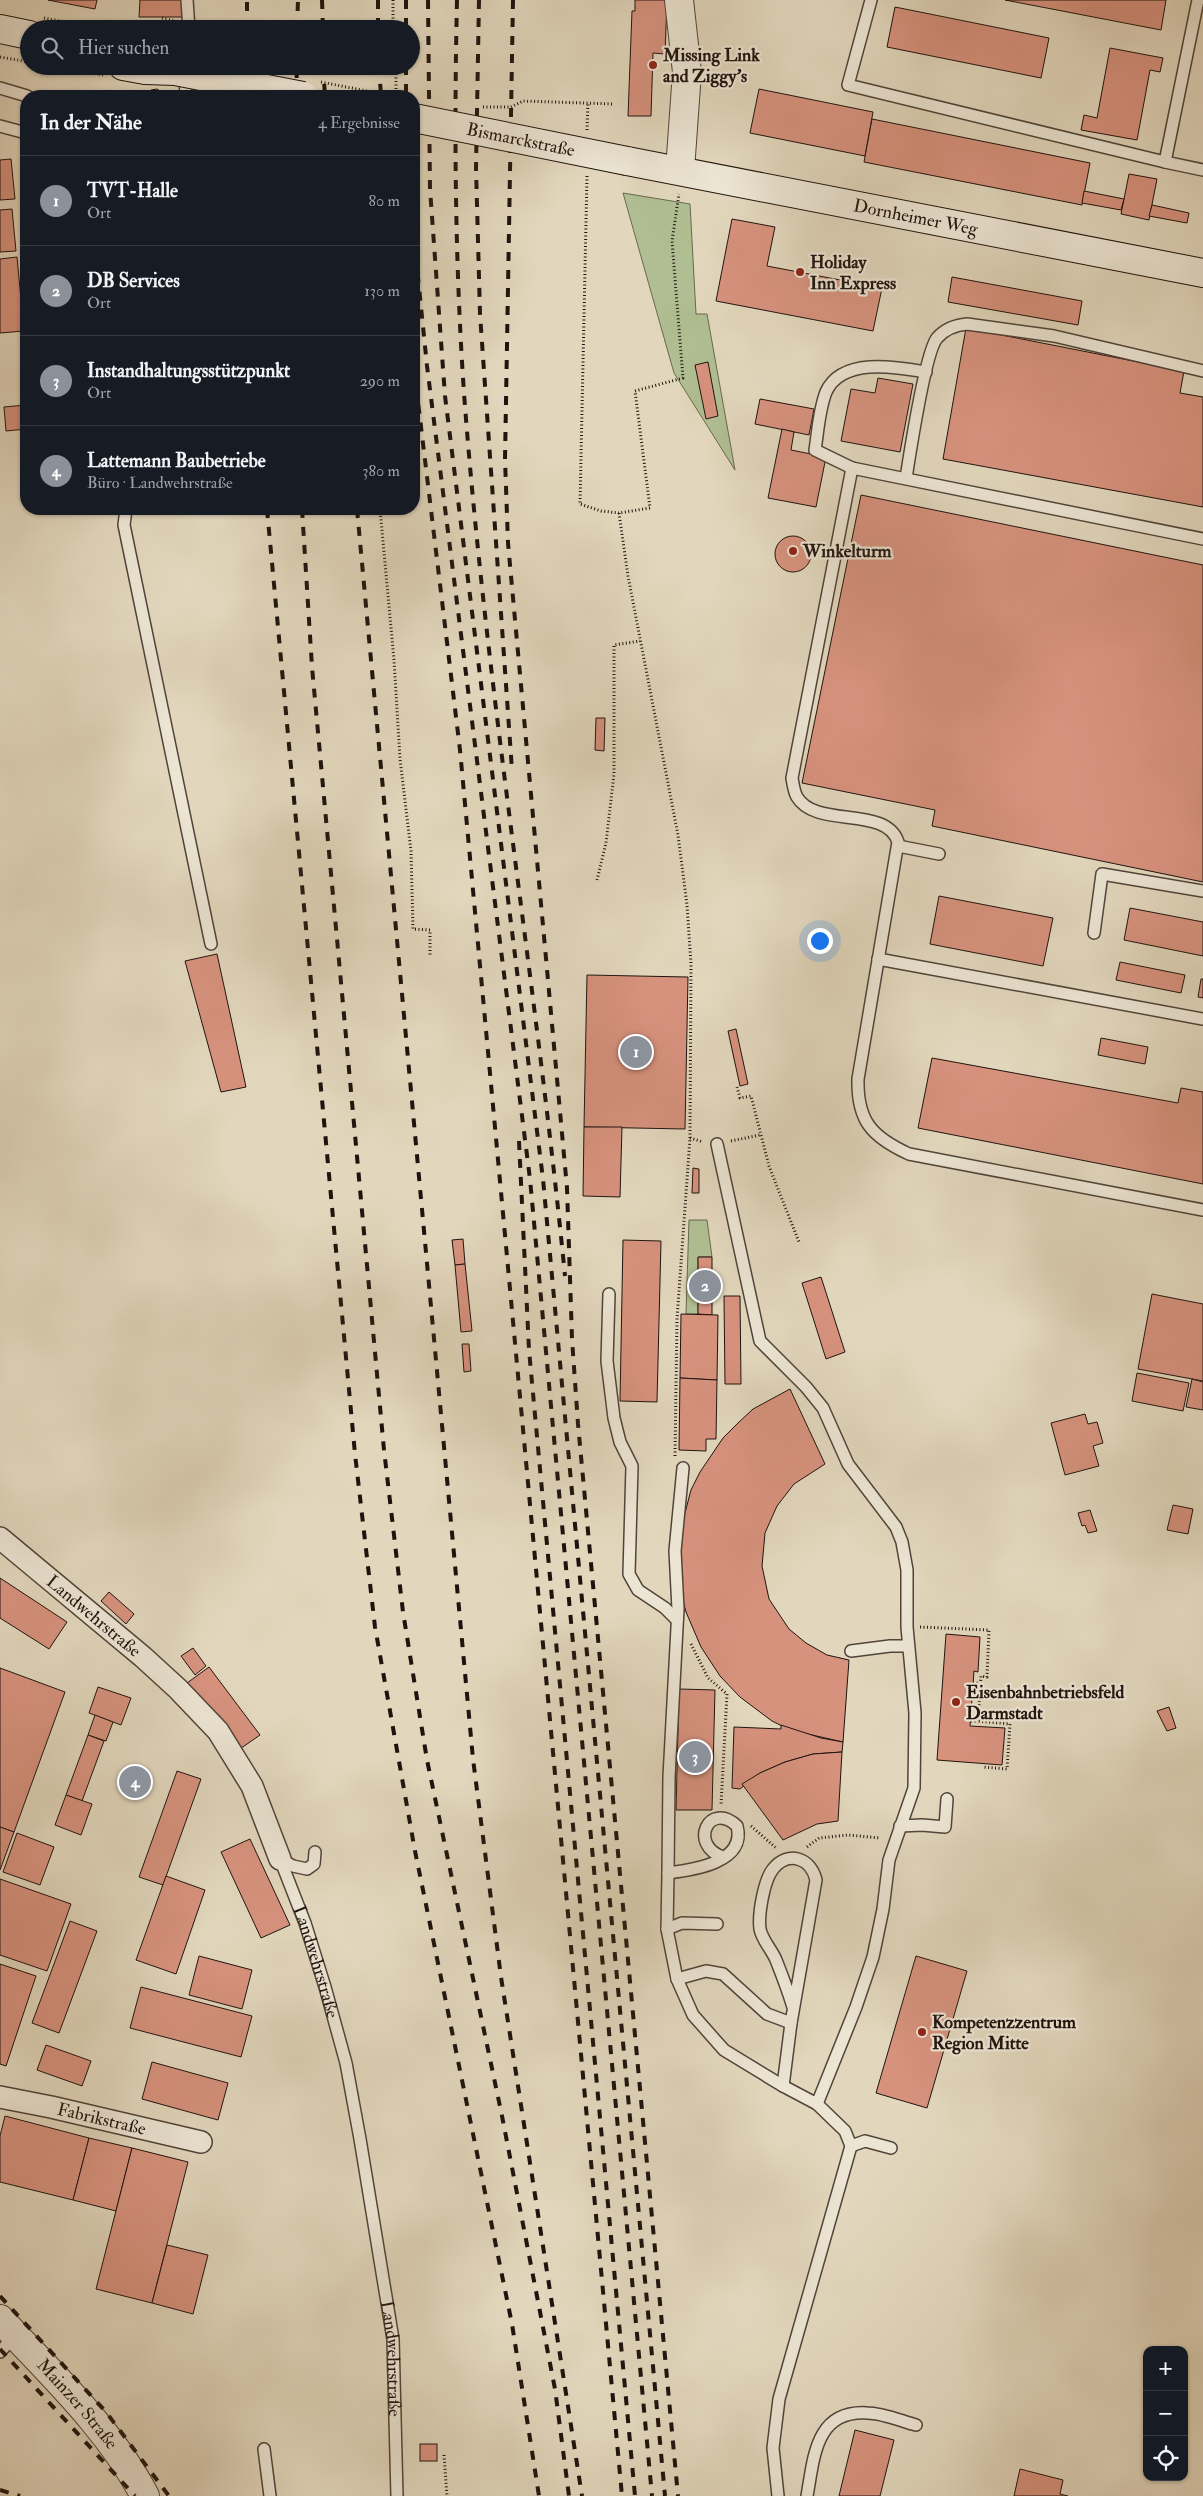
<!DOCTYPE html>
<html lang="de">
<head>
<meta charset="utf-8">
<style>
  body { margin:0; font-family:"IM FELL Double Pica",serif; background:#242831; color:#f1f3f6 }
  .controls { position:absolute; right:15px; bottom:15px; display:grid; overflow:hidden; border-radius:10px; box-shadow:0 1px 4px #0004 }
  .controls button { width:45px; height:45px; display:grid; place-items:center; padding:0; border:0; border-bottom:1px solid #363941; background:#171b24; color:#f1f3f6; font:25px sans-serif }
  .you { position:absolute; left:819px; top:940px; width:18px; height:18px; margin:-12px; border:4px solid #fff; border-radius:50%; background:#1a73e8; box-shadow:0 0 0 8px #1a73e833 }
  .badge { display:grid; place-items:center; width:32px; height:32px; border-radius:50%; background:#8c9099; color:#fff; font-size:16px; font-weight:700 }
  .pin { position:absolute; translate:-50% -50%; border:2px solid #fff; box-shadow:0 1px 5px #0006 }
  .list { margin:0; padding:0; list-style:none }
  h2 { display:flex; justify-content:space-between; align-items:center; height:65px; margin:0; padding:0 20px; font-size:21px }
  h2 small { font-size:16px; font-weight:400; color:#9ea1a6 }
  .list li { display:grid; grid-template-columns:32px 1fr auto; gap:15px; align-items:center; box-sizing:border-box; height:90px; padding:0 20px; border-top:1px solid #363941 }
  .list b { display:block; font-size:19px; white-space:nowrap }
  .list p { margin:0; font-size:16px; white-space:nowrap; color:#9ea1a6 }
  .list em { font-size:16px; font-style:normal; color:#9ea1a6 }
  .icon { flex:none; width:28px; height:28px; fill:none; stroke:currentColor; stroke-width:2; stroke-linecap:round; stroke-linejoin:round }
  .map { position:relative; flex:none; width:1203px; height:2496px; overflow:hidden }
  .search { position:absolute; background:#171b24; box-shadow:0 1px 4px #0004; left:20px; top:20px; width:400px; height:55px; display:flex; align-items:center; gap:12px; box-sizing:border-box; padding:0 18px; border-radius:28px; color:#9ea1a6; font-size:19px }
  .panel { position:absolute; background:#171b24; box-shadow:0 1px 4px #0004; left:20px; top:90px; width:400px; height:425px; border-radius:20px }
  .map>svg:first-child { display:block }
  .green { fill:#b0bf93; stroke:#686950 }
  .building { fill:#d7927e; stroke:#1f130e }
  .lines { fill:none; stroke-linecap:round; stroke-linejoin:round }
  .service-casing { stroke:#50443a; stroke-width:14 }
  .minor-casing { stroke:#50443a; stroke-width:24 }
  .tertiary-casing { stroke:#50443a; stroke-width:30 }
  .secondary-casing { stroke:#1f130e; stroke-width:30 }
  .path { stroke:#1f130e; stroke-width:3; stroke-dasharray:1 2.5; stroke-linecap:butt }
  .service { stroke:#ece5d4; stroke-width:11 }
  .minor { stroke:#ece5d4; stroke-width:21 }
  .tertiary { stroke:#ece5d4; stroke-width:28 }
  .secondary { stroke:#ece5d4; stroke-width:28 }
  .rail { stroke:#1f130e; stroke-width:4; stroke-dasharray:9 9; stroke-linecap:butt }
  .secondary-bridge-casing { stroke:#1f130e; stroke-width:30; stroke-linecap:butt }
  .path-bridge { stroke:#1f130e; stroke-width:3; stroke-dasharray:1 2.5; stroke-linecap:butt }
  .secondary-bridge { stroke:#ece5d4; stroke-width:28 }
  .poi-dot { fill:#8f2418; stroke:#ece5d4; stroke-width:2 }
  .labels { text-anchor:middle; dominant-baseline:central; stroke-width:4.5; stroke-linejoin:round; paint-order:stroke }
  .poi-label { font-size:18px; font-weight:bold; fill:#1f130e; stroke:#ece5d4; text-anchor:start }
  .street-label { font-size:18px; fill:#1f130e; stroke:#ece5d4 }
</style>
</head>
<body>
<div class="map">
<svg width="1203" height="2496" viewBox="0 0 1203 2496">
  <rect width="100%" height="100%" fill="#e2d7bd"/>
  <filter id="stains"><feTurbulence type="fractalNoise" baseFrequency=".004" numOctaves="4"/><feColorMatrix values="0 0 0 0 .2 0 0 0 0 .09 0 0 0 0 .02 0 0 0 .5 -.17"/></filter>
  <radialGradient id="worn" r=".72"><stop offset=".6" stop-color="#630" stop-opacity="0"/><stop offset="1" stop-color="#630" stop-opacity=".3"/></radialGradient>
  <g class="green">
    <polygon points="623,193 690,204 696,314 707,314 735,470 674,373"/>
    <polygon points="689,1220 707,1220 712,1257 698,1257 698,1314 686,1314"/>
  </g>
  <g class="building">
    <polygon points="48,0 97,0 95,9"/>
    <polygon points="140,0 182,0 182,17 139,17"/>
    <polygon points="635,0 667,0 665,54 653,53 651,116 628,116 632,11 635,11"/>
    <polygon points="1005,0 1166,0 1161,30"/>
    <polygon points="895,7 1049,38 1041,78 887,47"/>
    <polygon points="1110,48 1163,58 1160,72 1150,70 1137,140 1081,130 1084,115 1097,118"/>
    <polygon points="157,89 168,96 144,96 151,90"/>
    <polygon points="759,89 873,112 865,156 750,133"/>
    <polygon points="872,119 1090,163 1082,205 864,162"/>
    <polygon points="11,159 15,199 0,200 0,160"/>
    <polygon points="1129,174 1157,179 1149,220 1121,214"/>
    <polygon points="1084,191 1124,199 1121,210 1082,203"/>
    <polygon points="1152,205 1189,213 1187,223 1149,216"/>
    <polygon points="12,209 16,251 0,252 0,210"/>
    <polygon points="732,219 775,227 767,266 882,288 873,331 716,301"/>
    <polygon points="17,257 24,331 0,333 0,259"/>
    <polygon points="952,277 1082,301 1078,325 948,302"/>
    <polygon points="966,328 1184,371 1180,393 1203,397 1203,507 943,459"/>
    <polygon points="708,362 718,416 706,419 695,365"/>
    <polygon points="878,378 913,384 900,452 841,441 851,389 875,393"/>
    <polygon points="760,399 814,409 809,435 755,424"/>
    <polygon points="26,405 26,429 6,431 4,407"/>
    <polygon points="782,429 794,432 791,450 826,457 816,507 768,498"/>
    <polygon points="861,495 1203,565 1203,882 932,826 935,810 802,783"/>
    <circle cx="793" cy="554" r="18"/>
    <polygon points="596,718 605,718 604,751 595,750"/>
    <polygon points="939,896 1053,918 1043,966 930,944"/>
    <polygon points="1130,908 1203,922 1203,956 1124,940"/>
    <polygon points="217,954 246,1087 221,1092 185,961"/>
    <polygon points="1120,962 1185,975 1181,993 1116,980"/>
    <polygon points="587,975 688,977 685,1129 584,1127"/>
    <polygon points="1201,979 1203,979 1203,998 1198,997"/>
    <polygon points="736,1029 748,1084 740,1086 728,1031"/>
    <polygon points="1101,1038 1148,1047 1145,1064 1098,1055"/>
    <polygon points="932,1058 1178,1103 1181,1088 1203,1092 1203,1184 918,1128"/>
    <polygon points="584,1127 622,1127 620,1197 583,1196"/>
    <polygon points="693,1168 699,1169 699,1193 692,1193"/>
    <polygon points="463,1239 465,1264 455,1265 452,1240"/>
    <polygon points="623,1240 661,1241 657,1402 620,1401"/>
    <polygon points="698,1257 712,1257 712,1315 698,1314"/>
    <polygon points="465,1264 472,1331 461,1332 455,1265"/>
    <polygon points="821,1277 845,1352 826,1359 802,1283"/>
    <polygon points="1152,1294 1203,1304 1203,1381 1138,1369"/>
    <polygon points="724,1296 740,1296 741,1384 725,1384"/>
    <polygon points="681,1314 718,1315 717,1380 680,1378"/>
    <polygon points="462,1344 469,1344 471,1371 464,1372"/>
    <polygon points="1137,1373 1189,1383 1183,1411 1132,1401"/>
    <polygon points="680,1378 717,1380 716,1439 706,1439 706,1451 679,1450"/>
    <polygon points="1192,1379 1203,1382 1203,1410 1186,1407"/>
    <polygon points="790,1389 825,1464 794,1484 777,1506 765,1533 762,1566 769,1599 789,1629 806,1643 827,1655 849,1660 843,1742 790,1730 772,1721 740,1697 720,1676 701,1647 686,1612 681,1593 680,1532 691,1490 700,1472 723,1438 738,1423 753,1409"/>
    <polygon points="1085,1414 1088,1424 1097,1422 1103,1443 1093,1446 1099,1466 1065,1475 1051,1423"/>
    <polygon points="1173,1505 1193,1509 1188,1534 1167,1530"/>
    <polygon points="1090,1510 1097,1531 1088,1533 1085,1525 1082,1526 1078,1513"/>
    <polygon points="0,1578 67,1622 49,1649 0,1618"/>
    <polygon points="109,1592 134,1614 126,1624 101,1601"/>
    <polygon points="946,1634 980,1637 978,1672 974,1671 970,1726 1005,1728 1002,1765 937,1760"/>
    <polygon points="193,1648 206,1666 195,1675 181,1656"/>
    <polygon points="209,1667 260,1735 237,1751 187,1683"/>
    <polygon points="0,1668 65,1692 14,1832 0,1827"/>
    <polygon points="98,1687 131,1698 121,1725 89,1713"/>
    <polygon points="679,1689 715,1690 712,1810 676,1810"/>
    <polygon points="1169,1707 1176,1728 1167,1731 1157,1711"/>
    <polygon points="95,1715 113,1722 106,1741 88,1735"/>
    <polygon points="781,1725 821,1738 843,1742 842,1752 813,1754 785,1762 760,1773 740,1789 732,1788 734,1727 781,1729"/>
    <polygon points="88,1735 104,1741 82,1801 66,1795"/>
    <polygon points="842,1752 838,1821 817,1824 783,1840 742,1784 760,1773 785,1762 813,1754"/>
    <polygon points="177,1771 201,1779 163,1885 139,1877"/>
    <polygon points="66,1795 92,1804 81,1835 55,1825"/>
    <polygon points="0,1827 14,1832 0,1870"/>
    <polygon points="17,1833 54,1847 40,1885 3,1872"/>
    <polygon points="250,1839 290,1925 261,1938 221,1852"/>
    <polygon points="166,1876 205,1890 176,1974 136,1960"/>
    <polygon points="0,1879 71,1904 47,1971 0,1955"/>
    <polygon points="70,1921 97,1931 59,2033 32,2023"/>
    <polygon points="199,1956 252,1970 242,2009 189,1995"/>
    <polygon points="916,1956 967,1971 927,2108 876,2093"/>
    <polygon points="0,1964 36,1976 6,2066 0,2064"/>
    <polygon points="141,1987 252,2016 241,2057 130,2028"/>
    <polygon points="46,2045 91,2061 82,2086 37,2070"/>
    <polygon points="152,2062 228,2083 218,2120 142,2099"/>
    <polygon points="5,2116 89,2138 73,2200 0,2182 0,2136"/>
    <polygon points="89,2138 132,2148 116,2211 73,2200"/>
    <polygon points="132,2148 188,2162 152,2303 96,2289"/>
    <polygon points="167,2245 208,2255 193,2314 152,2303"/>
    <polygon points="855,2430 894,2440 880,2496 839,2496"/>
    <rect x="420" y="2444" width="17" height="17"/>
    <polygon points="1020,2469 1063,2480 1060,2494 1068,2496 1014,2496"/>
  </g>
  <g class="lines">
    <defs>
      <g id="service">
        <polyline points="187,0 189,29"/>
        <polyline points="871,0 848,85 1165,162"/>
        <polyline points="1198,0 1165,162 1203,170"/>
        <polyline points="0,88 27,96"/>
        <polyline points="185,96 187,73"/>
        <polyline points="0,126 26,133"/>
        <path d="M852,468L815,450C818,431 819,410 826,392C842,357 896,367 926,372"/>
        <path d="M906,478C910,453 925,353 937,338C945,329 955,325 967,324L1054,336L1203,371"/>
        <polyline points="126,509 124,525 211,944"/>
        <path d="M1203,539L852,468L792,778C793,784 794,792 797,797C816,829 886,805 898,842L858,1079C857,1121 872,1137 909,1154L1203,1210"/>
        <polyline points="898,846 939,854"/>
        <polyline points="1094,933 1102,874 1203,891"/>
        <polyline points="878,959 1203,1019"/>
        <polyline points="717,1144 760,1341 806,1387 823,1408 848,1464 896,1527 902,1542 907,1570 907,1627 915,1713 914,1788 889,1860 883,1909 873,1957 856,2007 817,2104"/>
        <polyline points="609,1294 607,1361 614,1418 620,1442 632,1466 629,1574 638,1590 665,1608 677,1620"/>
        <polyline points="683,1468 675,1551 678,1609 669,1777 668,1873 667,1929 677,1979 693,2015 724,2050 783,2086 817,2104 845,2131 851,2146 779,2399 773,2448 778,2496"/>
        <polyline points="851,1651 890,1646 908,1646"/>
        <polyline points="900,1826 922,1825 945,1827 947,1799"/>
        <path id="s1" d="M280,1859L305,1923L325,1987L346,2063L360,2139L393,2339L397,2496"/>
        <polyline points="280,1859 293,1866 307,1869 314,1864 315,1852"/>
        <path d="M668,1873C692,1870 747,1863 737,1826C709,1800 688,1845 723,1857"/>
        <polyline points="667,1929 682,1923 717,1924"/>
        <polyline points="677,1979 706,1971 723,1974 767,2014 791,2023"/>
        <path d="M783,2086L791,2023L816,1880C811,1858 788,1850 773,1869C764,1880 758,1914 760,1929C762,1940 772,1950 776,1960C782,1975 788,1991 793,2007"/>
        <polyline points="851,2146 865,2141 891,2148"/>
        <polyline points="0,2352 15,2335"/>
        <polyline points="264,2449 270,2496"/>
        <path d="M807,2496C814,2458 815,2410 867,2413C883,2413 901,2421 916,2425"/>
      </g>
      <g id="minor">
        <path id="s2" d="M0,1538L143,1657L178,1689L218,1731L252,1786L280,1859"/>
        <path id="s3" d="M0,2097L51,2107L201,2142"/>
      </g>
      <g id="tertiary">
        <polyline points="679,0 687,72 680,170"/>
        <path id="s4" d="M0,2319C51,2374 110,2429 145,2496"/>
      </g>
      <g id="secondary">
        <polyline points="0,29 29,35"/>
        <polyline points="123,66 145,70 175,71"/>
        <path id="s5" d="M627,161L1203,273"/>
      </g>
    </defs>
    <use href="#service" class="service-casing"/>
    <use href="#minor" class="minor-casing"/>
    <use href="#tertiary" class="tertiary-casing"/>
    <use href="#secondary" class="secondary-casing"/>
    <g class="path">
      <polyline points="393,0 393,29"/>
      <polyline points="44,18 100,29"/>
      <polyline points="162,18 174,21"/>
      <polyline points="168,29 175,23"/>
      <polyline points="0,57 29,62"/>
      <polyline points="54,66 103,75"/>
      <polyline points="396,93 410,95"/>
      <polyline points="396,96 396,66"/>
      <polyline points="483,107 511,107 523,101 614,104"/>
      <polyline points="587,130 588,103"/>
      <polyline points="587,176 580,504 601,511 619,513"/>
      <polyline points="380,509 394,660 400,759 411,851 413,929 430,930 430,956"/>
      <polyline points="597,880 606,843 614,774 614,645 640,641"/>
      <polyline points="737,1087 740,1098 751,1096 769,1166 799,1242"/>
      <polyline points="690,1138 703,1142"/>
      <polyline points="731,1141 760,1135"/>
      <polyline points="675,1456 677,1319 690,1138 691,964 687,905 678,835 628,576 619,513 650,508 635,391 683,378 672,241 679,194"/>
      <polyline points="920,1627 989,1630 987,1677 981,1676 978,1721 1010,1724 1007,1769 983,1767"/>
      <polyline points="691,1644 708,1678 727,1694 721,1805"/>
      <polyline points="973,1683 980,1683"/>
      <polyline points="971,1721 978,1721"/>
      <polyline points="751,1826 776,1848"/>
      <polyline points="807,1847 819,1838 848,1835 880,1838"/>
      <polyline points="444,2455 447,2496"/>
    </g>
    <use href="#service" class="service"/>
    <use href="#minor" class="minor"/>
    <use href="#tertiary" class="tertiary"/>
    <use href="#secondary" class="secondary"/>
    <g class="rail">
      <polyline points="322,0 323,29"/>
      <polyline points="378,0 378,29"/>
      <polyline points="406,0 406,29"/>
      <polyline points="428,0 430,189 445,396 543,1179 665,2496"/>
      <path d="M457,0C454,131 455,262 464,393C486,689 536,981 565,1276"/>
      <polyline points="479,0 476,168 480,314 512,770"/>
      <polyline points="513,0 505,459 508,543 567,1188 572,1339 578,1424 678,2496"/>
      <polyline points="247,29 247,0"/>
      <polyline points="297,29 298,0"/>
      <polyline points="323,66 325,96"/>
      <polyline points="379,66 381,96"/>
      <polyline points="406,66 406,96"/>
      <polyline points="245,96 246,66"/>
      <polyline points="296,96 297,66"/>
      <polyline points="414,238 427,366 530,1179 652,2496"/>
      <polyline points="414,369 460,750 622,2496"/>
      <polyline points="267,509 355,1454 375,1627 415,1851 512,2324 539,2496"/>
      <polyline points="302,509 312,667 384,1450 403,1612 427,1760 502,2116 555,2389 569,2496"/>
      <polyline points="357,509 473,1759 501,1977 582,2496"/>
      <polyline points="519,1141 529,1350 635,2496"/>
      <polyline points="0,2296 106,2412 169,2496"/>
      <polyline points="0,2349 135,2496"/>
      <polyline points="0,2490 20,2496"/>
    </g>
    <defs>
      <g id="secondary-bridge">
        <polyline points="175,71 303,96"/>
        <path id="s6" d="M414,118L627,161"/>
      </g>
    </defs>
    <use href="#secondary-bridge" class="secondary-bridge-casing"/>
    <polyline class="path-bridge" points="321,82 392,96"/>
    <use href="#secondary-bridge" class="secondary-bridge"/>
  </g>
  <g class="poi-dot">
    <circle cx="653" cy="65" r="5"/>
    <circle cx="800" cy="272" r="5"/>
    <circle cx="793" cy="551" r="5"/>
    <circle cx="956" cy="1702" r="5"/>
    <circle cx="922" cy="2032" r="5"/>
  </g>
  <g class="labels">
    <g class="poi-label">
      <text x="663" y="55">Missing Link<tspan x="663" dy="21">and Ziggy's</tspan></text>
      <text x="810" y="262">Holiday<tspan x="810" dy="21">Inn Express</tspan></text>
      <text x="803" y="551">Winkelturm</text>
      <text x="966" y="1692">Eisenbahnbetriebsfeld<tspan x="966" dy="21">Darmstadt</tspan></text>
      <text x="932" y="2022">Kompetenzzentrum<tspan x="932" dy="21">Region Mitte</tspan></text>
    </g>
    <g class="street-label">
      <text stroke="none"><textPath href="#s6" startOffset="109">Bismarckstraße</textPath></text>
      <text stroke="none"><textPath href="#s5" startOffset="294">Dornheimer Weg</textPath></text>
      <text stroke="none"><textPath href="#s2" startOffset="122">Landwehrstraße</textPath></text>
      <text stroke="none"><textPath href="#s1" startOffset="109">Landwehrstraße</textPath></text>
      <text stroke="none"><textPath href="#s3" startOffset="104">Fabrikstraße</textPath></text>
      <text stroke="none"><textPath href="#s1" startOffset="514">Landwehrstraße</textPath></text>
      <text stroke="none"><textPath href="#s4" startOffset="115">Mainzer Straße</textPath></text>
    </g>
  </g>
  <rect width="100%" height="100%" filter="url(#stains)"/>
  <rect width="100%" height="100%" fill="url(#worn)"/>
</svg>
<div class="controls">
<button>+</button>
<button>−</button>
<button><svg class="icon" aria-label="locate" viewBox="0 0 24 24"><circle cx="12" cy="12" r="6"/><path d="M12 2v4M12 18v4M2 12h4M18 12h4"/></svg></button>
</div>
<div class="you"></div>
<div class="pin badge" style="left:636px;top:1052px">1</div>
<div class="pin badge" style="left:705px;top:1286px">2</div>
<div class="pin badge" style="left:695px;top:1757px">3</div>
<div class="pin badge" style="left:135px;top:1782px">4</div>
<div class="search"><svg class="icon" aria-label="search" viewBox="0 0 24 24"><circle cx="10" cy="10" r="6"/><path d="M15 15l6 6"/></svg>Hier suchen</div>
<section class="panel">
<h2>In der Nähe<small>4 Ergebnisse</small></h2>
<ul class="list">
<li><span class="badge">1</span><div><b>TVT-Halle</b><p>Ort</p></div><em>80 m</em></li>
<li><span class="badge">2</span><div><b>DB Services</b><p>Ort</p></div><em>130 m</em></li>
<li><span class="badge">3</span><div><b>Instandhaltungsstützpunkt</b><p>Ort</p></div><em>290 m</em></li>
<li><span class="badge">4</span><div><b>Lattemann Baubetriebe</b><p>Büro · Landwehrstraße</p></div><em>380 m</em></li>
</ul>
</section>
</div>
</body>
</html>
